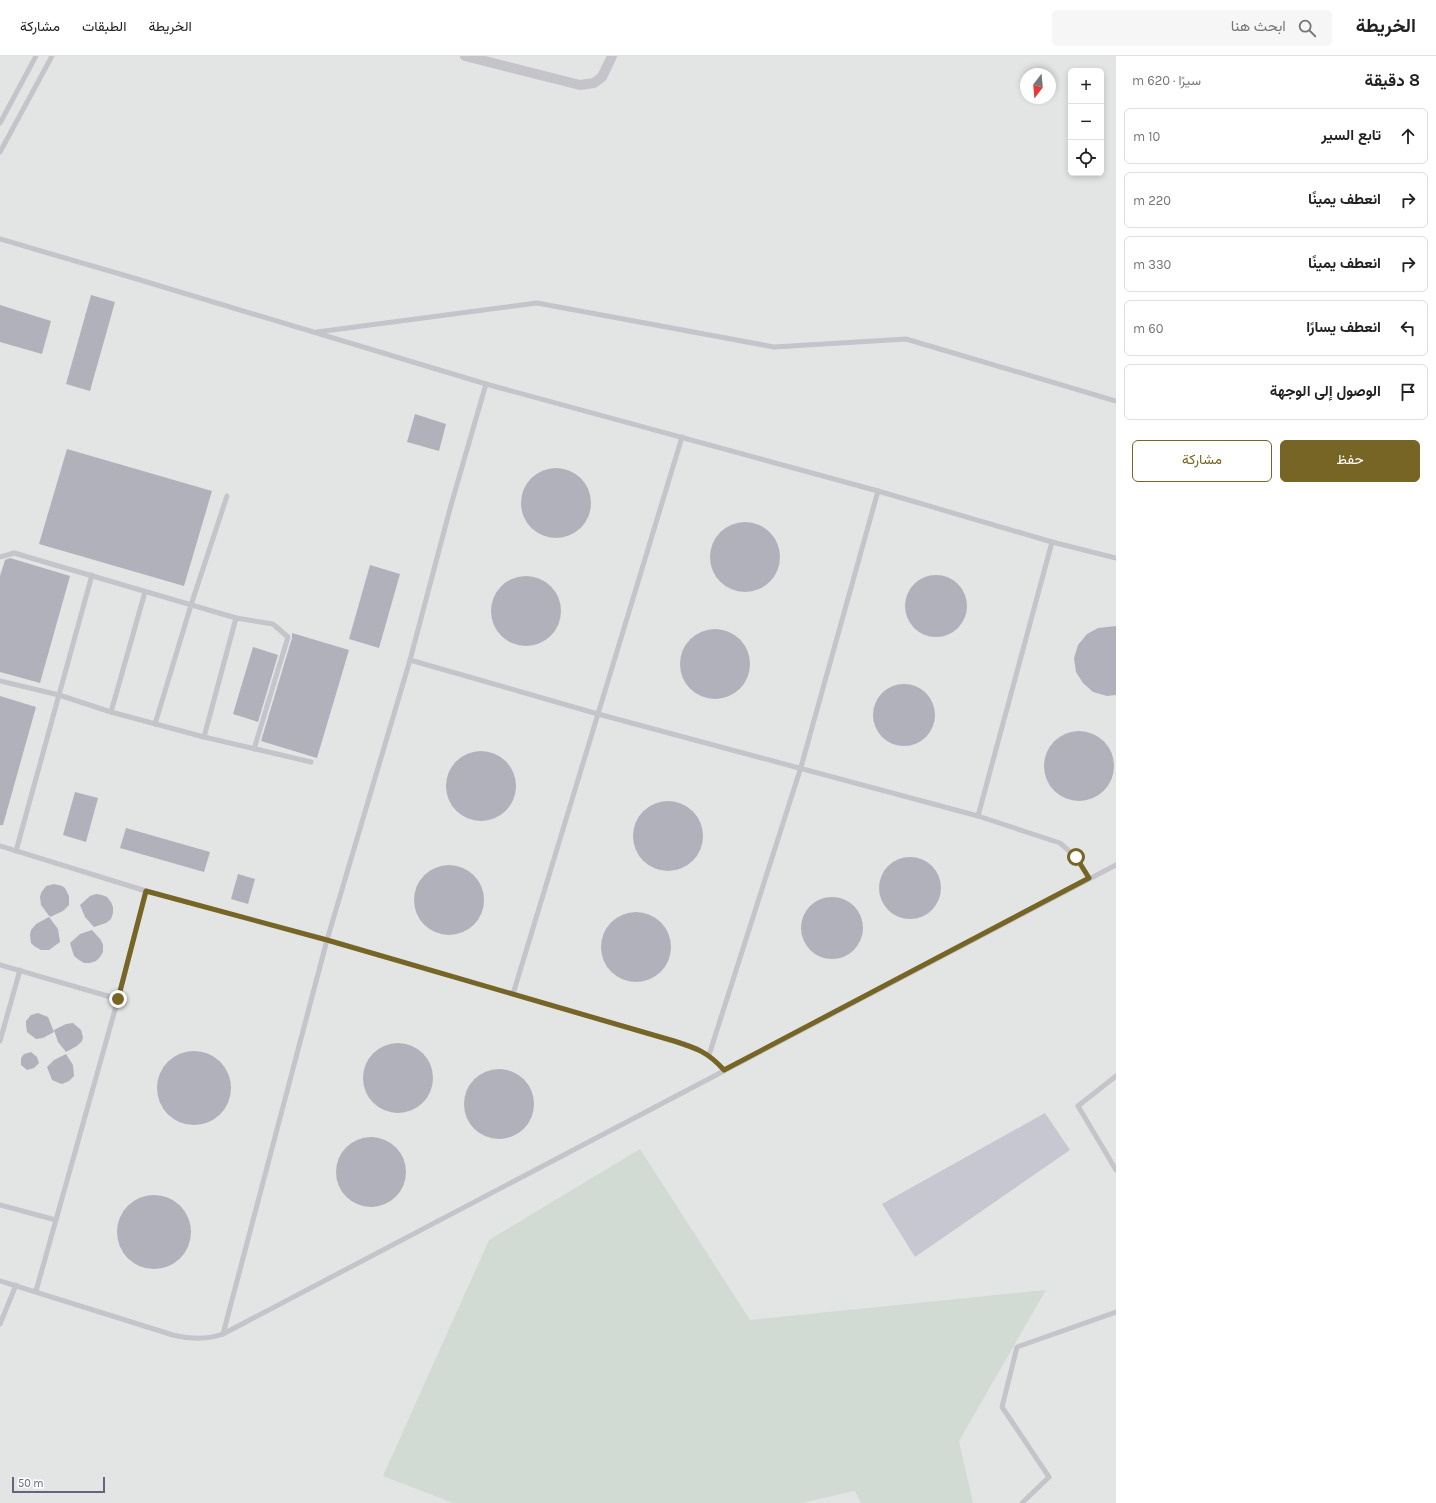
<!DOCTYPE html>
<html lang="ar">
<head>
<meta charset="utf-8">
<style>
  body { margin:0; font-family:Karla,Vazirmatn,sans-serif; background:#f6f6f6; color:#222; direction:rtl }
  .controls { position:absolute; right:12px; top:12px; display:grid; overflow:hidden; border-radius:6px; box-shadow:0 2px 6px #0003 }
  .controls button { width:36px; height:36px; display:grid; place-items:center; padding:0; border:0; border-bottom:1px solid #e0e0e0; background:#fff; color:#222; font:20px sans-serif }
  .compass { position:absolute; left:1020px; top:12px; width:36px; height:36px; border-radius:50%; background:#fff; box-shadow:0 2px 6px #0003; rotate:196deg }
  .scale { position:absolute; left:12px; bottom:10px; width:93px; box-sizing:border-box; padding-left:4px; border:2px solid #646480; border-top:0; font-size:11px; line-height:14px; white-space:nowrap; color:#646480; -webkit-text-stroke:3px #fff; paint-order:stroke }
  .stop { position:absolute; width:12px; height:12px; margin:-9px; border:3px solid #766524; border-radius:50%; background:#fff }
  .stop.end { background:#766524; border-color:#fff; box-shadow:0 1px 4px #0008 }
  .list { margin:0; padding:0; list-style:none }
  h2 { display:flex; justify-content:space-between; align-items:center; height:52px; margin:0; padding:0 16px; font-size:17px }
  h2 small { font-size:13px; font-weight:400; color:#767676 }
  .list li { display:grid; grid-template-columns:26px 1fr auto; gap:12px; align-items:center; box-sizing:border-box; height:56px; margin:0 8px 8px; padding:0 8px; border:1px solid #e0e0e0; border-radius:6px }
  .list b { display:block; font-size:15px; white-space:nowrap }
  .list em { font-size:13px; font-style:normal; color:#767676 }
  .actions { display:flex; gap:8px; padding:12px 16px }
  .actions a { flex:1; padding:9px 0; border:1px solid #766524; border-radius:6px; text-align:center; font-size:14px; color:#766524 }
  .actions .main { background:#766524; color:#fff }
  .icon { flex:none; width:22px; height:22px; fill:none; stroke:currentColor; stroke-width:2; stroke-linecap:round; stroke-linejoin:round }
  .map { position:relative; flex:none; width:1116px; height:1447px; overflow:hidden; direction:ltr }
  header { display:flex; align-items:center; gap:24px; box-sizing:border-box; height:56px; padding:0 20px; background:#fff; border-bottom:1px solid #e0e0e0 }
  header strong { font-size:19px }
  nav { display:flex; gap:22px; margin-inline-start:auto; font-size:14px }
  .search { width:280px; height:36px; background:#f6f6f6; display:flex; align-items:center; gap:10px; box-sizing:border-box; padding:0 14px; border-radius:6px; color:#767676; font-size:15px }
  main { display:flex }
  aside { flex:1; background:#fff }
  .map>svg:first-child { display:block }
  .built { fill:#e3e5e4; fill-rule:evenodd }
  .green { fill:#d1dbd4 }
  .water { fill:#c6c7d1 }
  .building { fill:#b1b1bb }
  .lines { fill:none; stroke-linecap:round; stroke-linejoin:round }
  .lane { stroke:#c4c4ca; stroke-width:5 }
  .street { stroke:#c4c4ca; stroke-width:10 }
  .route { stroke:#766524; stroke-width:5 }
</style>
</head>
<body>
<header>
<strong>الخريطة</strong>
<div class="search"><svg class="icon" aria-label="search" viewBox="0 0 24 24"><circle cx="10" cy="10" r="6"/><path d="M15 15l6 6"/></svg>ابحث هنا</div>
<nav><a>الخريطة</a><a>الطبقات</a><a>مشاركة</a></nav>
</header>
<main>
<aside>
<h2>8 دقيقة<small>سيرًا · 620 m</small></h2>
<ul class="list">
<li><svg class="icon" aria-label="ahead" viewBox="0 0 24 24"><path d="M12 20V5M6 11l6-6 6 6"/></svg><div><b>تابع السير</b></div><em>10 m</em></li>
<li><svg class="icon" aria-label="right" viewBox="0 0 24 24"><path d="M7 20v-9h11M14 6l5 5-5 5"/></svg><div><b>انعطف يمينًا</b></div><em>220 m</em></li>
<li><svg class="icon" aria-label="right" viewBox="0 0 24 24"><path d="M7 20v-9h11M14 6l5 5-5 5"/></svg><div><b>انعطف يمينًا</b></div><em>330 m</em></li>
<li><svg class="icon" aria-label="left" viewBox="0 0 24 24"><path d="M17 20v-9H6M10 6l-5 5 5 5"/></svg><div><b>انعطف يسارًا</b></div><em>60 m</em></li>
<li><svg class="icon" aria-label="arrive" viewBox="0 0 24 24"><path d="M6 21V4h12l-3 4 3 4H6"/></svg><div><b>الوصول إلى الوجهة</b></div></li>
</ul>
<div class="actions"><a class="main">حفظ</a><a>مشاركة</a></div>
</aside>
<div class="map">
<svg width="1116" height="1447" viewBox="0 0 1116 1447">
  <rect width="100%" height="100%" fill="#f2f4f0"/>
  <path class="built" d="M0,0H1116V1447H0ZM1071,15H1101V117H1071ZM1026,18H1050V42H1026Z"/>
  <polygon class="green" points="640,1093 750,1264 1046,1234 959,1385 973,1447 861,1447 855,1435 801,1447 453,1447 383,1420 489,1184"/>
  <polygon class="water" points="1045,1057 1070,1094 915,1201 882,1148"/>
  <g class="building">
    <polygon points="91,239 115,246 90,335 66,328"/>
    <polygon points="0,249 51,265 42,298 0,286"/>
    <polygon points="415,358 446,368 439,395 407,386"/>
    <polygon points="67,393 212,435 184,530 39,488"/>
    <circle cx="556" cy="447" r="35"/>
    <circle cx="745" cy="501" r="35"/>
    <polygon points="10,502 70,520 40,627 0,616 0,520 5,504"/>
    <polygon points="370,509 400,518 379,592 349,583"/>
    <circle cx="936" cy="550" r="31"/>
    <circle cx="526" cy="555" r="35"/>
    <polygon points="1116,570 1116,639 1107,640 1093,636 1083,627 1076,616 1074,602 1078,589 1087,578 1098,572"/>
    <circle cx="715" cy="608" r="35"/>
    <polygon points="292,577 349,594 317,702 261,685 292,582"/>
    <polygon points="253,591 278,599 258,666 233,658"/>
    <circle cx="904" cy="659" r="31"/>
    <polygon points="0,640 36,651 3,769 0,769"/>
    <circle cx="1079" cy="710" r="35"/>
    <circle cx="481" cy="730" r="35"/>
    <polygon points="75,736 98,742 86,786 63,779"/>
    <circle cx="668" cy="780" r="35"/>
    <polygon points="126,772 210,796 204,816 120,792"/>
    <circle cx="910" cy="832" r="31"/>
    <circle cx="449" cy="844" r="35"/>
    <polygon points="238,818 255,823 248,848 231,843"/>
    <polygon points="54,828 62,830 65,832 69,840 69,849 63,855 50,861 41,849 40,841 41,837 46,830"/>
    <polygon points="96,838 102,839 107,841 111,846 113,851 113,857 111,863 106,867 94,871 85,861 80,849 90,840"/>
    <circle cx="832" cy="872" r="31"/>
    <circle cx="636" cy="891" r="35"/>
    <polygon points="49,861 58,873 60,886 49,894 41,894 34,890 31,887 30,879 31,874 36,868"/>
    <polygon points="92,874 101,884 103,889 103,896 100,901 96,905 90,907 84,907 79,904 74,900 70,887 80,878"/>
    <polygon points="38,957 48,961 54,976 43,982 36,983 27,976 26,969 26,965 31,959"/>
    <polygon points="73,967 81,974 83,981 82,985 77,990 66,996 58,986 54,974 66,968"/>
    <circle cx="398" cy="1022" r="35"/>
    <circle cx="194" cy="1032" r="37"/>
    <polygon points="31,996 37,1001 39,1007 34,1012 27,1014 21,1009 21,1002 24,998"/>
    <polygon points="66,998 73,1009 74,1020 69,1025 62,1028 59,1027 52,1024 47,1011 54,1004"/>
    <circle cx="499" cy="1048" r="35"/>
    <circle cx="371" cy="1116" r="35"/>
    <circle cx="154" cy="1176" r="37"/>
  </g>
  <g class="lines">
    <g class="lane">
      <polyline points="0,67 36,0"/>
      <polyline points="0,96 52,0"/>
      <polyline points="0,183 137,223 486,328 878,435 1052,486 1116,502"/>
      <polyline points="317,276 537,247 774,291 906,283 1116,345"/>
      <polyline points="0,501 14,497 236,562 273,568 288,581 254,693"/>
      <polyline points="410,604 598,658 978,760 1060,787 1076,801 1089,822"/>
      <polyline points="0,625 59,639 111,656 204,681 311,706"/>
      <polyline points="111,656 145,536"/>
      <polyline points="155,668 191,549 227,440"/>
      <polyline points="204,681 236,562"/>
      <polyline points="978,760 1052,486"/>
      <path d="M0,790L146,835L327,884L674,985C696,992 708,996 724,1014"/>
      <polyline points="16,795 92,519"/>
      <polyline points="0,909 118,943"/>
      <polyline points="513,938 682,381"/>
      <polyline points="0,985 20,914"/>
      <polyline points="709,999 801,711 878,435"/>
      <polyline points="1116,1020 1078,1050 1116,1114"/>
      <polyline points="0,1149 56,1164"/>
      <path d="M0,1225L173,1279C191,1283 206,1284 223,1278L1116,809"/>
      <polyline points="36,1235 118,943 146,835"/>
      <polyline points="0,1268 16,1229"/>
      <polyline points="223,1278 327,884 410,604 451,449 486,328"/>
      <polyline points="1022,1447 1049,1421 1002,1351 1017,1291 1116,1256"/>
    </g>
    <polyline class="street" points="465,0 580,29 594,27 602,21 612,0"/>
  </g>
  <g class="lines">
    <path class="route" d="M118,943L146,835L327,884L674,985C696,992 708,996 724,1014L1089,822L1076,801"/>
  </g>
</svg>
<div class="controls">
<button>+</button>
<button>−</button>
<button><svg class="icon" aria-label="locate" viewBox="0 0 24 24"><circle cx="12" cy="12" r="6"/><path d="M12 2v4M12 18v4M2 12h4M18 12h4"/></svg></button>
</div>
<svg class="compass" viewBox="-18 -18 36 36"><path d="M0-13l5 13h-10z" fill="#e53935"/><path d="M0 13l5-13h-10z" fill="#767676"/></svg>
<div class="scale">50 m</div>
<div class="stop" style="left:1076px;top:801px"></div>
<div class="stop end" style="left:118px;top:943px"></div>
</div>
</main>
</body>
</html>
